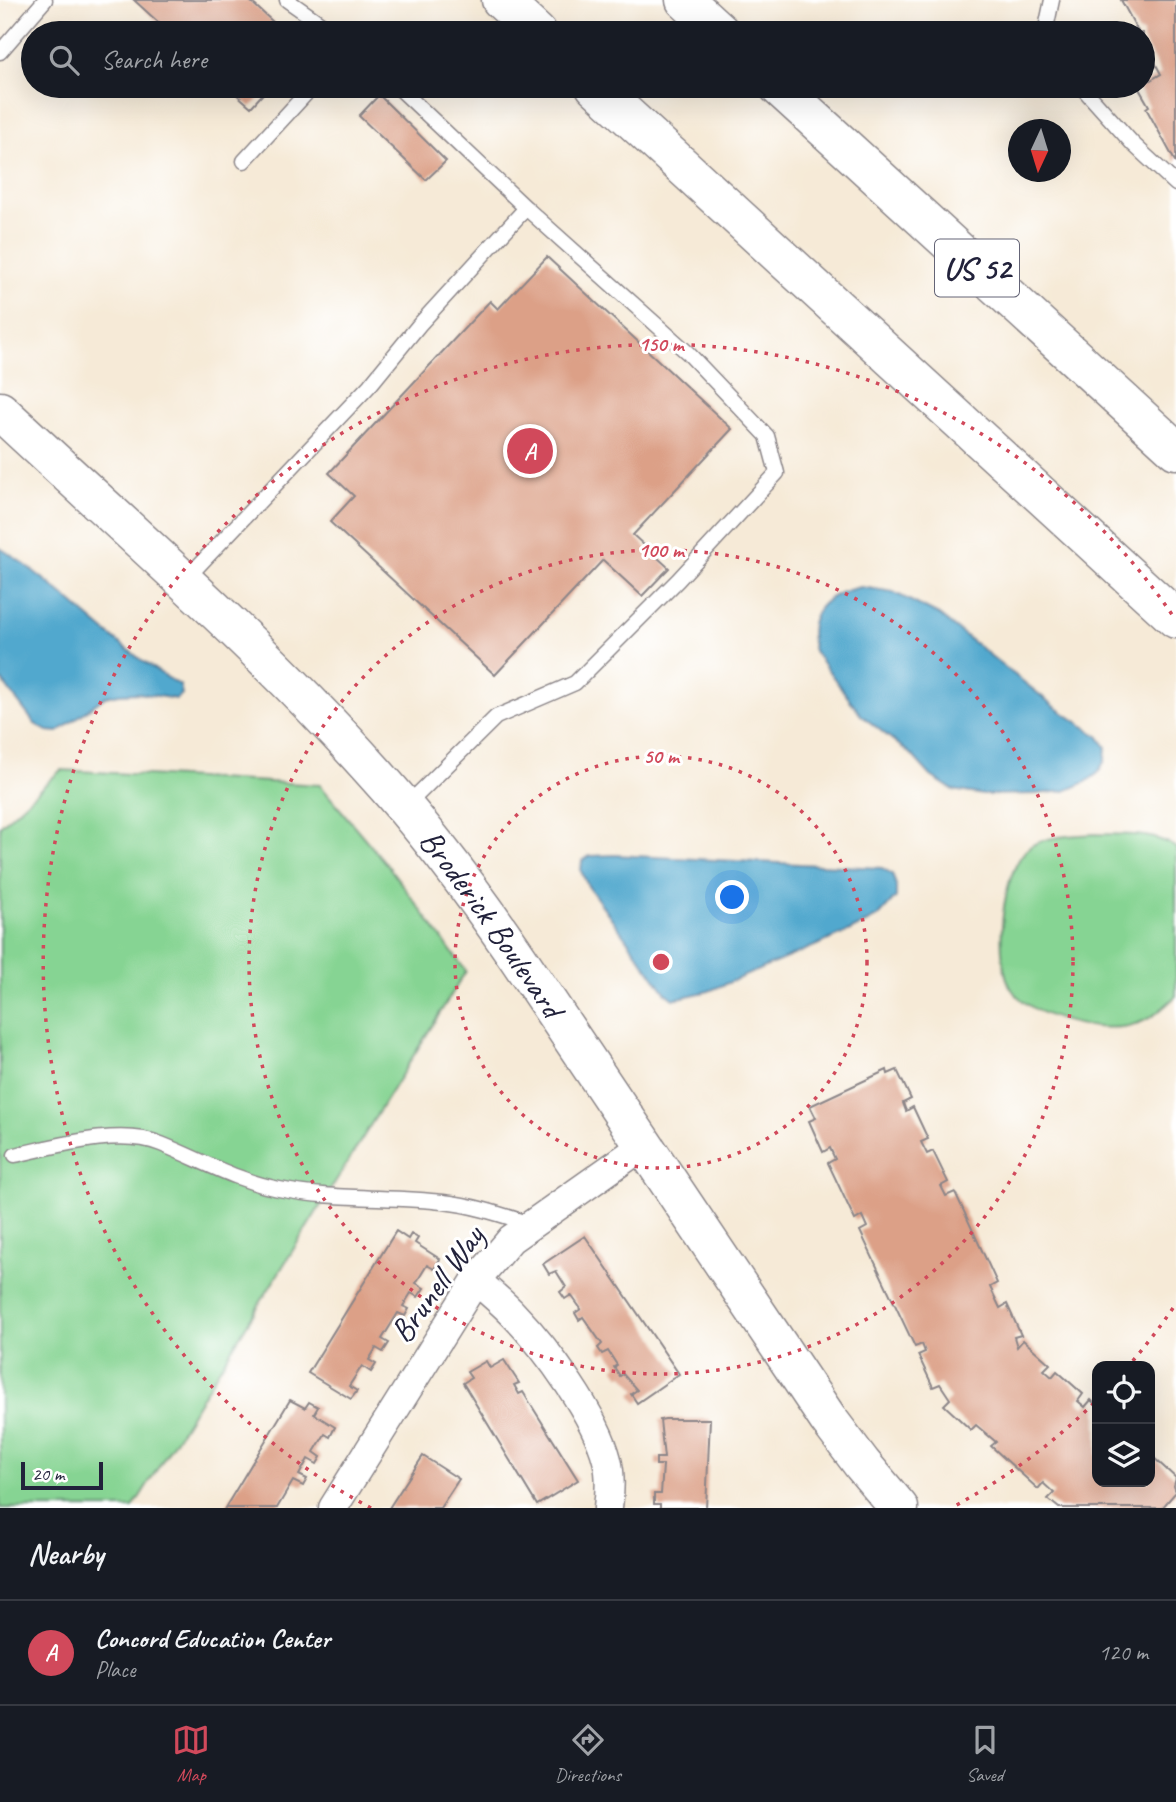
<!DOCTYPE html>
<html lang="en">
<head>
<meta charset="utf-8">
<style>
  body { margin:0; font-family:Caveat,sans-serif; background:#20242c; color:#f1f3f6 }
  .controls { position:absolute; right:21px; bottom:21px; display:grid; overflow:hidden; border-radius:14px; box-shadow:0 7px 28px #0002 }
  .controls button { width:63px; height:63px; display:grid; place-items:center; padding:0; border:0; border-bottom:2px solid #363941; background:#171b24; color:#f1f3f6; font:35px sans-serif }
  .compass { position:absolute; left:1008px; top:119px; width:63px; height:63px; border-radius:50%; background:#171b24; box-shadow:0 7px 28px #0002; rotate:184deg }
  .scale { position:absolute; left:21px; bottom:18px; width:82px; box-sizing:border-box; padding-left:7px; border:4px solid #22223b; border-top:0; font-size:19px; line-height:24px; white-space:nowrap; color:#22223b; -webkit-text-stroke:5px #fff; paint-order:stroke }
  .you { position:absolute; left:733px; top:898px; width:24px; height:24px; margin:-18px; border:5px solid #fff; border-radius:50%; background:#1a73e8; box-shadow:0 0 0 10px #1a73e833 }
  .badge { display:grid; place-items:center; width:46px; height:46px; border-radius:50%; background:#d1495b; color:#fff; font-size:23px; font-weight:700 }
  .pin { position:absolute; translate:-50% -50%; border:4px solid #fff; box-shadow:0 2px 7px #0006 }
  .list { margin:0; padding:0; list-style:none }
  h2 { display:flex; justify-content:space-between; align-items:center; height:91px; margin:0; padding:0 28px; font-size:30px }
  h2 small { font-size:23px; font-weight:400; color:#9ea1a6 }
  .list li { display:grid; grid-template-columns:46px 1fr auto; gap:21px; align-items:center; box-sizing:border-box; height:105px; padding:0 28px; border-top:2px solid #363941 }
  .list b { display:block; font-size:26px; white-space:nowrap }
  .list p { margin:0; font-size:23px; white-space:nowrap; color:#9ea1a6 }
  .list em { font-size:23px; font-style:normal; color:#9ea1a6 }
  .icon { flex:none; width:38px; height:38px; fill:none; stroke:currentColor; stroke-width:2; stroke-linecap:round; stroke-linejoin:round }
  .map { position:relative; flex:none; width:1176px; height:1508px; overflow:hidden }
  .search { position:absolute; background:#171b24; box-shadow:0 7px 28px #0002; left:21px; right:21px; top:21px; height:77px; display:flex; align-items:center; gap:18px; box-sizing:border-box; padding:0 24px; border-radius:38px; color:#9ea1a6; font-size:26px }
  .sheet { height:196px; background:#171b24 }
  nav { display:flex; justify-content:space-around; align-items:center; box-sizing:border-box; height:98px; border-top:2px solid #363941; background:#171b24; font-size:19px; color:#9ea1a6 }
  nav a { display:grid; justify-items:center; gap:4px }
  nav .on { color:#d1495b }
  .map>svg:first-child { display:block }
  .green { fill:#86d493; stroke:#547b67; stroke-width:2 }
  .water { fill:#51a8ce; stroke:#3a6584; stroke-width:2 }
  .building { fill:#dca087 }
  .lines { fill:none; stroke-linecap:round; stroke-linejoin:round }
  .lane-casing { stroke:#8c8689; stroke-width:17 }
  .street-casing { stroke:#8c8689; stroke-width:31 }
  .secondary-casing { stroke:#8c8689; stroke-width:41 }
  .highway-casing { stroke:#8c8689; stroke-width:41 }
  .lane { stroke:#fff; stroke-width:14 }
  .street { stroke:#fff; stroke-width:28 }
  .secondary { stroke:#fff; stroke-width:38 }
  .highway { stroke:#fff; stroke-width:38 }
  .ring { fill:none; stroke:#d1495b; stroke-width:3.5; stroke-dasharray:3.5 7 }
  .labels { text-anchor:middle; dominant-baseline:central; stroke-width:6; stroke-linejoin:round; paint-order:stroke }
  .shield { fill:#fff; stroke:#646476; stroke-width:2 }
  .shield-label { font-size:32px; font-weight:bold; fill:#22223b }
  .street-label { font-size:33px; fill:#22223b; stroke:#fff }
  .centre { fill:#d1495b; stroke:#fff; stroke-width:3.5 }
  .ring-label { font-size:21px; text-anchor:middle; font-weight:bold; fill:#d1495b; stroke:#fff; stroke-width:6; stroke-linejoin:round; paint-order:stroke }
</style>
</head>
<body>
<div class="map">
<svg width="1176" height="1508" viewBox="0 0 1176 1508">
  <rect width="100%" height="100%" fill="#fff"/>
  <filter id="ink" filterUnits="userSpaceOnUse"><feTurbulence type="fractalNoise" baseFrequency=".0143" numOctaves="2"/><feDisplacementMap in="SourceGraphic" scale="14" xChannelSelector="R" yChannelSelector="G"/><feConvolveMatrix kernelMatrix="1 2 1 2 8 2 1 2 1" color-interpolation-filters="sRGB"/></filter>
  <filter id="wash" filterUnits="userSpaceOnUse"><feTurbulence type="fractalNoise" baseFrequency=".00686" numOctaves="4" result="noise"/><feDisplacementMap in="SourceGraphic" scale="28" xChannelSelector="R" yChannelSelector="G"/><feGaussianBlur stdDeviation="1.57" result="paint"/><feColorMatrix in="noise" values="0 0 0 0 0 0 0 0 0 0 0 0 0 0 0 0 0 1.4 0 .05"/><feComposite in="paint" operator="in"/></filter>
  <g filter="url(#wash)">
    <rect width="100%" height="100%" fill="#f6ead7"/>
    <g class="green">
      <polygon points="61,770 320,785 389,867 466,971 133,1508 0,1508 0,826"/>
      <path d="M1094,834C1121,835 1153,831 1176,848V996C1163,1008 1150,1021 1132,1025C1099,1034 1035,1019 1013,991C992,963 1001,866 1031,846C1048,835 1074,836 1094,834Z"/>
    </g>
    <g class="water">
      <path d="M0,548C65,588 112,647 180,685L182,694L176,699L138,693L119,694L105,697L58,732L47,731L35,724L0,678Z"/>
      <path d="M861,587L893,592L939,615L1054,706L1098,736L1106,747L1105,760L1098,773L1086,782L1065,791L1035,794L983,795L953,790L931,776L913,756L861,715L814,651C803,613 825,594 861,587Z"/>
      <polygon points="614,855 882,868 892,874 896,885 896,897 879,916 850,931 709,991 674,999 665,992 588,886 581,871 582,861 590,856"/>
    </g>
    <g id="blocks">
      <g class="building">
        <polygon points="134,0 249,0 285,33 170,33"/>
        <polygon points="1121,0 1176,0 1176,163 1146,108 1149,106 1138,87 1161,74 1143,40 1143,33 1139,33"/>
        <polygon points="227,86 270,86 251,107"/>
        <polygon points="379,95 446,161 426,180 359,116"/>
        <polygon points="547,257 732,429 633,535 669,568 642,596 603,560 495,675 330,522 354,496 329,473 490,301 498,309"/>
        <polygon points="887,1070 888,1074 897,1070 911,1099 903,1103 906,1111 913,1107 928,1139 921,1142 927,1154 933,1151 948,1182 941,1186 946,1196 955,1192 997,1283 990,1287 1000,1308 1007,1304 1021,1335 1014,1337 1017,1347 1023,1340 1050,1364 1044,1370 1052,1377 1057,1371 1083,1394 1078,1401 1085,1407 1091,1400 1097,1406 1097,1482 1150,1482 1150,1461 1153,1457 1176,1478 1174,1486 1176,1492 1162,1508 1059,1508 1048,1499 1054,1493 1043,1483 1038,1489 991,1446 996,1442 976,1425 971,1430 944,1405 950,1399 940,1384 933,1387 918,1355 925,1352 922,1344 915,1347 860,1231 867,1227 862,1216 855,1220 828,1163 835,1159 830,1148 823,1152 809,1121 816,1118 810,1106"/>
        <polygon points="396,1231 408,1239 411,1234 418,1238 415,1243 440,1259 434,1269 427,1265 416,1283 424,1288 418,1297 411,1293 403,1306 409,1309 405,1316 398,1313 382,1339 389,1343 383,1352 376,1348 369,1360 376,1364 371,1372 362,1366 349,1386 357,1391 351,1399 308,1373"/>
        <polygon points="585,1236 679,1374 637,1403 631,1394 637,1390 623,1374 620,1376 614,1367 617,1365 608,1351 602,1354 598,1348 602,1344 583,1317 579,1320 575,1313 581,1309 571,1295 565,1299 560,1292 566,1287 556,1271 549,1274 543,1264"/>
        <polygon points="504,1360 519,1383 514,1385 519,1394 523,1392 578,1480 537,1505 463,1383 471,1378 467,1372 486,1361 490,1368"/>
        <polygon points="290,1400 305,1408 309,1402 318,1407 314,1414 335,1427 330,1437 325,1434 314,1452 321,1457 317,1464 308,1459 299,1475 307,1479 303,1486 293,1481 277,1508 225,1508"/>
        <polygon points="665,1419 710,1419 706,1508 660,1508 660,1504 654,1504 654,1494 661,1494 663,1465 656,1465 656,1458 664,1458 660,1420"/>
        <polygon points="423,1456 459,1479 440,1508 389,1508"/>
      </g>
    </g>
  </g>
  <g filter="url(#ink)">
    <use href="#blocks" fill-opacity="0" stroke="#8c8689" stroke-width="2"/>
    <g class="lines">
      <defs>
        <g id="lane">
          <polyline points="287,0 334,33"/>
          <polyline points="1045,33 1052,0"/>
          <polyline points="0,52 45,0"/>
          <polyline points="397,86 526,208 688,353 767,436 777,473 678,580 575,683 496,717 406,806"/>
          <polyline points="1081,86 1133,144 1176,184"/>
          <polyline points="244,161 313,86"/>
          <polyline points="184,581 370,385 419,325 526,208"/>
          <path d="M15,1155C56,1146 121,1127 161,1144C201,1160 237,1181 279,1189C334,1200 389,1196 443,1202C473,1205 502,1215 530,1224"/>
        </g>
        <g id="street">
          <path d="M476,1280C489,1292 503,1303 515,1316C547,1349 596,1416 607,1460C611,1475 610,1492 608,1508"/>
          <polyline points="333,1508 476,1280 511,1239 644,1145"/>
        </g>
        <g id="secondary">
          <path id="s1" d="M0,411C125,528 256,641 371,769C425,828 473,892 518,958L828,1419L862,1464L899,1508"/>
        </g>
        <g id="highway">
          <polyline points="501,0 537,33"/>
          <polyline points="685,0 721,33"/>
          <polyline points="595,86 1176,619"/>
          <polyline points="778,86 1176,450"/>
        </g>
      </defs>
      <use href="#lane" class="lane-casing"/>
      <use href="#street" class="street-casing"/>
      <use href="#secondary" class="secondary-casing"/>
      <use href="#highway" class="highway-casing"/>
      <use href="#lane" class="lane"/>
      <use href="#street" class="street"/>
      <use href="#secondary" class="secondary"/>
      <use href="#highway" class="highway"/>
    </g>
  </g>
  <g class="ring">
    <circle cx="661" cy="962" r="206"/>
    <circle cx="661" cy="962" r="412"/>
    <path d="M1173 1308A618 618 0 0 1 1131 1363M1094 1403A618 618 0 0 1 951 1508M371 1508A618 618 0 1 1 1173 616"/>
  </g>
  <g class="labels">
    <rect class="shield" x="935" y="239.5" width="84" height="57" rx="5"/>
    <g class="shield-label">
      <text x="977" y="268">US 52</text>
    </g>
    <g class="street-label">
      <text stroke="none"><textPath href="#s1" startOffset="712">Broderick Boulevard</textPath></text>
      <text transform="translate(437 1284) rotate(-54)">Brunell Way</text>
    </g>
  </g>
  <circle cx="661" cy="962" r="10" class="centre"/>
  <g class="ring-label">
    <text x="661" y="351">150 m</text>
    <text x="661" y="557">100 m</text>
    <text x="661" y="763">50 m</text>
  </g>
</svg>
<div class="controls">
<button><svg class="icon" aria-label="locate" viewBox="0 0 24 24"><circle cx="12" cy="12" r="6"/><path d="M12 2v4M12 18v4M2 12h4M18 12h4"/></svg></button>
<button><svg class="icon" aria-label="layers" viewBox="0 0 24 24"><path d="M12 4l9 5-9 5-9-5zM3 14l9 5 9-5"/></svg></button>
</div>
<svg class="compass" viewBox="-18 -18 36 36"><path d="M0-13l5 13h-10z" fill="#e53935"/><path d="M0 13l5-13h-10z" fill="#9ea1a6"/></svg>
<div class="scale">20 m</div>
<div class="you"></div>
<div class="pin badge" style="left:530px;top:451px">A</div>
<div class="search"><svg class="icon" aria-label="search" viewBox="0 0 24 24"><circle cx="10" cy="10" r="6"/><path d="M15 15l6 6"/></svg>Search here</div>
</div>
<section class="sheet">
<h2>Nearby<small></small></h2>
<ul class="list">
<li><span class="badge">A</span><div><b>Concord Education Center</b><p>Place</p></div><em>120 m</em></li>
</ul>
</section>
<nav>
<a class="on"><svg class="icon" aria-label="map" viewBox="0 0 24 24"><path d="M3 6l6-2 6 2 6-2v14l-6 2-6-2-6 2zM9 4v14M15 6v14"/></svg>Map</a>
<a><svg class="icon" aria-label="directions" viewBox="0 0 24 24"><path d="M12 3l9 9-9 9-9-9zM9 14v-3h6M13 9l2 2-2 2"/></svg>Directions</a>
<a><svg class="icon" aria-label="saved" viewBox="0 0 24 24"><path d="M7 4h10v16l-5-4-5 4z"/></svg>Saved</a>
</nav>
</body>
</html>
